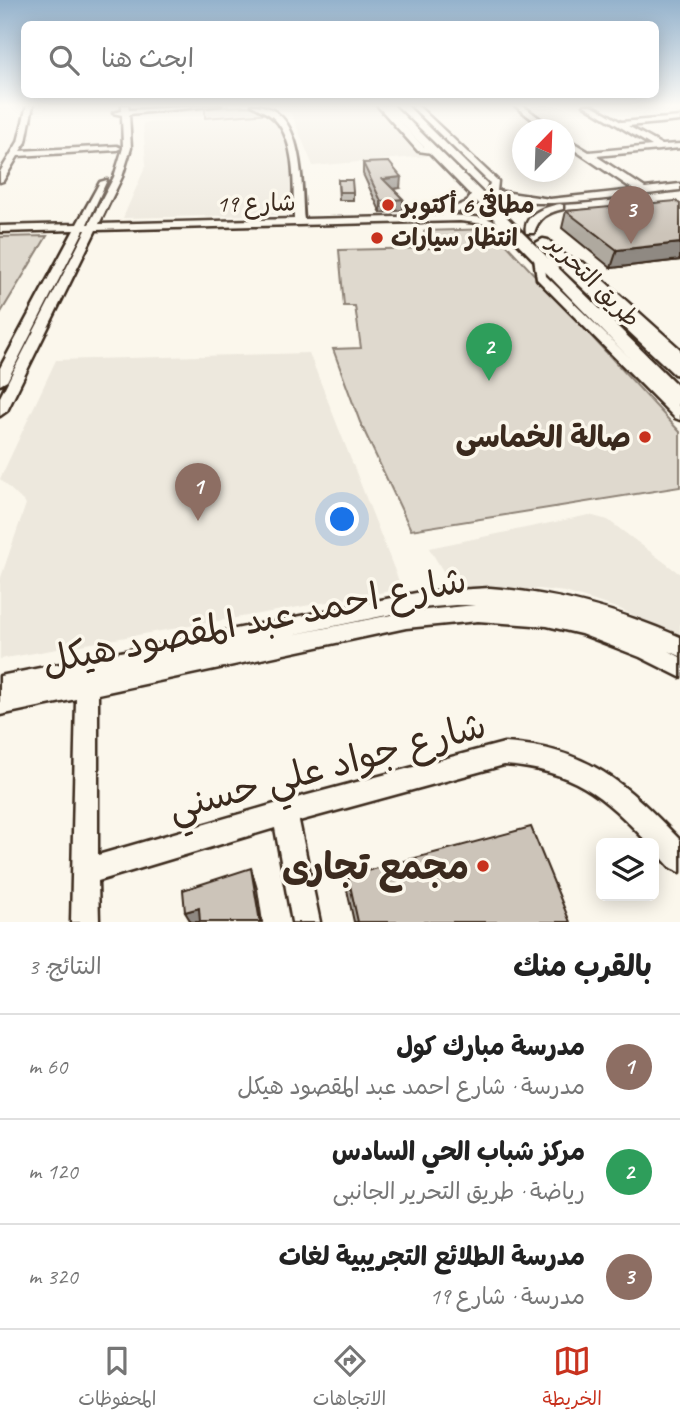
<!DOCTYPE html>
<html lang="ar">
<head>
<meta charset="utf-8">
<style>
  body { margin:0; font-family:Caveat,"Playpen Sans Arabic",sans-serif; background:#f2f2f2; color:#222; direction:rtl }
  .controls { position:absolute; right:21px; bottom:21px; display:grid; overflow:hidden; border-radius:10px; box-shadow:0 4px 18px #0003 }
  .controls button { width:63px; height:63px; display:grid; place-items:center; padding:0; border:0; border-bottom:2px solid #e0e0e0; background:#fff; color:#222; font:35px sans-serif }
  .compass { position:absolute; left:512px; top:119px; width:63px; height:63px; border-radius:50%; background:#fff; box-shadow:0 4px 18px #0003; rotate:23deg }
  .you { position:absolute; left:343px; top:520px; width:24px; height:24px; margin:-18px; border:5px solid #fff; border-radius:50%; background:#1a73e8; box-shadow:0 0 0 10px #1a73e833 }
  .badge { display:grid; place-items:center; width:46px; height:46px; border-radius:50%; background:#c8321e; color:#fff; font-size:23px; font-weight:700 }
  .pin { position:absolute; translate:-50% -58px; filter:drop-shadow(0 2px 4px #0008) }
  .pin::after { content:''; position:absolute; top:37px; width:24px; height:21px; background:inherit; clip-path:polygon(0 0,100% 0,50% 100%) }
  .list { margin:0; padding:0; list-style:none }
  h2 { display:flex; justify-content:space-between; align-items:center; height:91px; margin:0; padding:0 28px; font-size:30px }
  h2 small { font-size:23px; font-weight:400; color:#767676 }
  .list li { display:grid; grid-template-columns:46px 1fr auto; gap:21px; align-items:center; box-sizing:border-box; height:105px; padding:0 28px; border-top:2px solid #e0e0e0 }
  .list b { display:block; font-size:26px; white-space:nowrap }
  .list p { margin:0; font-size:23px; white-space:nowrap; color:#767676 }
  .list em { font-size:23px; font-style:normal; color:#767676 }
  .icon { flex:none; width:38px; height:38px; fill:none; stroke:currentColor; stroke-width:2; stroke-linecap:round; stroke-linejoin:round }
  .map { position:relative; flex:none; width:680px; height:922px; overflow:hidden; direction:ltr }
  .search { position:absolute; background:#fff; box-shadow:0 4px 18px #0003; left:21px; right:21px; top:21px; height:77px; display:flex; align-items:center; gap:18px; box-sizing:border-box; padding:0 24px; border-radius:10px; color:#767676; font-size:26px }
  .sheet { height:406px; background:#fff }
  nav { display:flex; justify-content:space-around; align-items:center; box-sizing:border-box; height:98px; border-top:2px solid #e0e0e0; background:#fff; font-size:19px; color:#767676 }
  nav a { display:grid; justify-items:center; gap:4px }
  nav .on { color:#c8321e }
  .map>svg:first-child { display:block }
  .built { fill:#ede8dd }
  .green { fill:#dfd9ce; stroke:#8d8276; stroke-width:2 }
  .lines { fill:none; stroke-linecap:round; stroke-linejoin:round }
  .minor-casing { stroke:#3b2a1e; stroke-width:5 }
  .tertiary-casing { stroke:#3b2a1e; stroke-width:5 }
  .minor { fill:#fbf7ec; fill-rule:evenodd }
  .tertiary { fill:#fbf7ec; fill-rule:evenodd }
  .wall { fill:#afa99f; stroke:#3b2a1e; stroke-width:2 }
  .shaded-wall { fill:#8f8982; stroke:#3b2a1e; stroke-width:2 }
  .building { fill:#ccc4b9; stroke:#3b2a1e; stroke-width:2 }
  .poi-dot { fill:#c8321e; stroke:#fbf7ec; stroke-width:2.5 }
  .labels { text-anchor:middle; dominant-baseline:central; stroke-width:7; stroke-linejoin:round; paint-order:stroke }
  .far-street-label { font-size:24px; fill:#3b2a1e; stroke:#fbf7ec }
  .far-poi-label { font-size:24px; font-weight:bold; fill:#3b2a1e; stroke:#fbf7ec; text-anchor:start }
  .poi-label { font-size:30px; font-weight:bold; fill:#3b2a1e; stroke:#fbf7ec; text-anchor:end }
  .near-street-label { font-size:37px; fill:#3b2a1e; stroke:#fbf7ec }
  .near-poi-label { font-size:37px; font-weight:bold; fill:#3b2a1e; stroke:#fbf7ec; text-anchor:end }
</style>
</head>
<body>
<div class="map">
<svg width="680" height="922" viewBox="0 0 680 922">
  <rect width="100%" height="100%" fill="#fbf7ec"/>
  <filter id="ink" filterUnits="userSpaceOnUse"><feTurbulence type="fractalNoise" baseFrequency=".0143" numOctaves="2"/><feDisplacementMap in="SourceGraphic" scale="14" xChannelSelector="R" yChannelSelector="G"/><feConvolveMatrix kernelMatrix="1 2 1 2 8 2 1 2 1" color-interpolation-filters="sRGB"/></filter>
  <g filter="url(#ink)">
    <g class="built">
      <polygon points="267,105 373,105 428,156 313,166 291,113"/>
      <polygon points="274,113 291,142 296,214 123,218 146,165 143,123"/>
      <polygon points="309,353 402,589 0,659 0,580 26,504 0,479 56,360"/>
      <polygon points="589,515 608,520 680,574 680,638 620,609 565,592 540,589 454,589 429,548"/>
    </g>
    <g class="green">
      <polygon points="244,106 257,107 272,113 205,118 205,108"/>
      <polygon points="492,229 680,432 680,487 411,530 360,422 333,349 361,348 355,306 344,306 339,250 429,248 424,231"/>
      <polygon points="47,236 0,314 0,237"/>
    </g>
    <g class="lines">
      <defs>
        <g id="minor">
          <polygon points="27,105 33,105 26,142 20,151 117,146 121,148 117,150 18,156 3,181 0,182 0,172 18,142"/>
          <path d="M122,105H128L129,110L221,105L129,114L131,148L122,177L99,224L294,219C293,189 297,148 278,123C271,113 261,111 252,105C305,105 301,181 304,219L442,216L443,212L467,202L473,192L476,191L481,194L474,206L451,215L486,218L517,230L512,233L485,224L460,221L96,230L7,411L0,416V397L86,230H84L7,381L0,385V368L74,230L0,232V226L77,224L100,182L107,180L87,224H89L114,177L123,148L122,115L113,113L122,111Z"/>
          <polygon points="377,105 384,105 424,147 439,150 439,154 418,151"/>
          <path d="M410,105H417L498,181L497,191L550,199L634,190L564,143V137L589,152L652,146L584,105H592L621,122L680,117V121L628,126L662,145L680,144V148L596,156L645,188L680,184V190C639,194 519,216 487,192L490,183Z"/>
          <polygon points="514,105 522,105 555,130 546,130"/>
          <path d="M560,204L563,205V209C547,213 539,217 534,233H526C523,214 544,207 560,204Z"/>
          <polygon points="557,254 584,263 680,349 680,360 675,359 576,267 553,259 553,255"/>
          <polygon points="539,255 544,258 546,276 680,407 680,420 675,418 537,279 534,258"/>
          <path d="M490,588C558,593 618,610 680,637V656L669,651L680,657V677L640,657L581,634L547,626L478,621L406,628L98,694V855L285,801L504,743C587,747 625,783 680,840V872L671,868L654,849V843H648C602,794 573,770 504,765L299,821L320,922H292L275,828L98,881L99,922H71L76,699L0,715V676L421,592ZM456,605H475L406,612L291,635L421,608Z"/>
        </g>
        <g id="tertiary">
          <polygon points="383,105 393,105 680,388 680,405 673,403"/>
          <polygon points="543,239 548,240 680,360 680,375 674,374 538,246 536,243"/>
        </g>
      </defs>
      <use href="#minor" class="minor-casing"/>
      <use href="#tertiary" class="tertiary-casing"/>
      <use href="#minor" class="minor"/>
      <use href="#tertiary" class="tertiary"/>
    </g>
    <g class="wall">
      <polygon points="363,163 400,188 393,189 403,199 403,210 381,213 363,174"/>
      <polygon points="338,180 353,192 353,200 339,200"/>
      <polygon points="680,204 680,260 611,268 562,228 566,211"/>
      <polygon points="348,876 570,922 354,922 347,890"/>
    </g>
    <g class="shaded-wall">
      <polygon points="401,177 400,188 382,190 383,179"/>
      <polygon points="403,199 403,210 381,213 381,201"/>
      <polygon points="680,243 680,260 611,268 617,250"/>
      <polygon points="251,868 257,889 262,922 260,922"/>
      <polygon points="199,908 206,922 191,922 185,912"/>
    </g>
    <g class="building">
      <polygon points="389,162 401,177 383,179 403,199 381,201 363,163"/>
      <polygon points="338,180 352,180 353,192 339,192"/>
      <polygon points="676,201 680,204 680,243 617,250 566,211"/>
      <polygon points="531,827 570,922 358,922 348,876"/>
      <polygon points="251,868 260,922 200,922 199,908 185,912 183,890"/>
    </g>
  </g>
  <linearGradient id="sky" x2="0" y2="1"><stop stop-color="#94b2cc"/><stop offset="0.45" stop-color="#fdfbf6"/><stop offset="1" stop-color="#fdfbf6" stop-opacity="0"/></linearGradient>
  <rect width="680" height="234" fill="url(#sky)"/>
  <g class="poi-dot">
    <circle cx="388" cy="205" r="7"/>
    <circle cx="377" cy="238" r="7"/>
    <circle cx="645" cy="437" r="7"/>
    <circle cx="483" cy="866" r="7"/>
  </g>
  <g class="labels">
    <g class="far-street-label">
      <text transform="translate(256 203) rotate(-1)">شارع 19</text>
      <text transform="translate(594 281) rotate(45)">طريق التحرير</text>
    </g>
    <g class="far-poi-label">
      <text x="402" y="205">مطافئ 6 أكتوبر</text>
      <text x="391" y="238">انتظار سيارات</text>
    </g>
    <g class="poi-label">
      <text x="631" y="437">صالة الخماسى</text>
    </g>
    <g class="near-street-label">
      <text transform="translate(254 620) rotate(-11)">شارع احمد عبد المقصود هيكل</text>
      <text transform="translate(327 766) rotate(-15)">شارع جواد علي حسني</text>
    </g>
    <g class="near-poi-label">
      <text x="469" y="866">مجمع تجارى</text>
    </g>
  </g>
</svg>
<div class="controls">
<button><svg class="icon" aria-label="layers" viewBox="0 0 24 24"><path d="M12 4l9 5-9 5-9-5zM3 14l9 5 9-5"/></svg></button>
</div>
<svg class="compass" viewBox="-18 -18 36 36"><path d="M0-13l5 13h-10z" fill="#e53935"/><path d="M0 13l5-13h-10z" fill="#767676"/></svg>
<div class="you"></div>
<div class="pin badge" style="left:198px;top:521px;background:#8d6e63">1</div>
<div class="pin badge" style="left:489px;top:381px;background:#2e9e5b">2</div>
<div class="pin badge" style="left:631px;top:244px;background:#8d6e63">3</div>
<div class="search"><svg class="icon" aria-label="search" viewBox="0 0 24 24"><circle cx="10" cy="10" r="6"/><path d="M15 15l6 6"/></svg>ابحث هنا</div>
</div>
<section class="sheet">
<h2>بالقرب منك<small>النتائج: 3</small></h2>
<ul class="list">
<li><span class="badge" style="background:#8d6e63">1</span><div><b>مدرسة مبارك كول</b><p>مدرسة · شارع احمد عبد المقصود هيكل</p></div><em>60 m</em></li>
<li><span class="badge" style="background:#2e9e5b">2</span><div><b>مركز شباب الحي السادس</b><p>رياضة · طريق التحرير الجانبى</p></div><em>120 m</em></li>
<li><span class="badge" style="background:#8d6e63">3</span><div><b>مدرسة الطلائع التجريبية لغات</b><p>مدرسة · شارع 19</p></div><em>320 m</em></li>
</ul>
</section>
<nav>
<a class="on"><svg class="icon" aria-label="map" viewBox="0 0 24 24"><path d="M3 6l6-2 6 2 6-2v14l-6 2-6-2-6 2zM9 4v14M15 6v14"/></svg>الخريطة</a>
<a><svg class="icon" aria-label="directions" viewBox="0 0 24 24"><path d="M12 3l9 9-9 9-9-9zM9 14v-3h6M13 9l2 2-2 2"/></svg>الاتجاهات</a>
<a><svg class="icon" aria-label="saved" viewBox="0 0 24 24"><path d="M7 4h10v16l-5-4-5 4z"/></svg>المحفوظات</a>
</nav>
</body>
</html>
